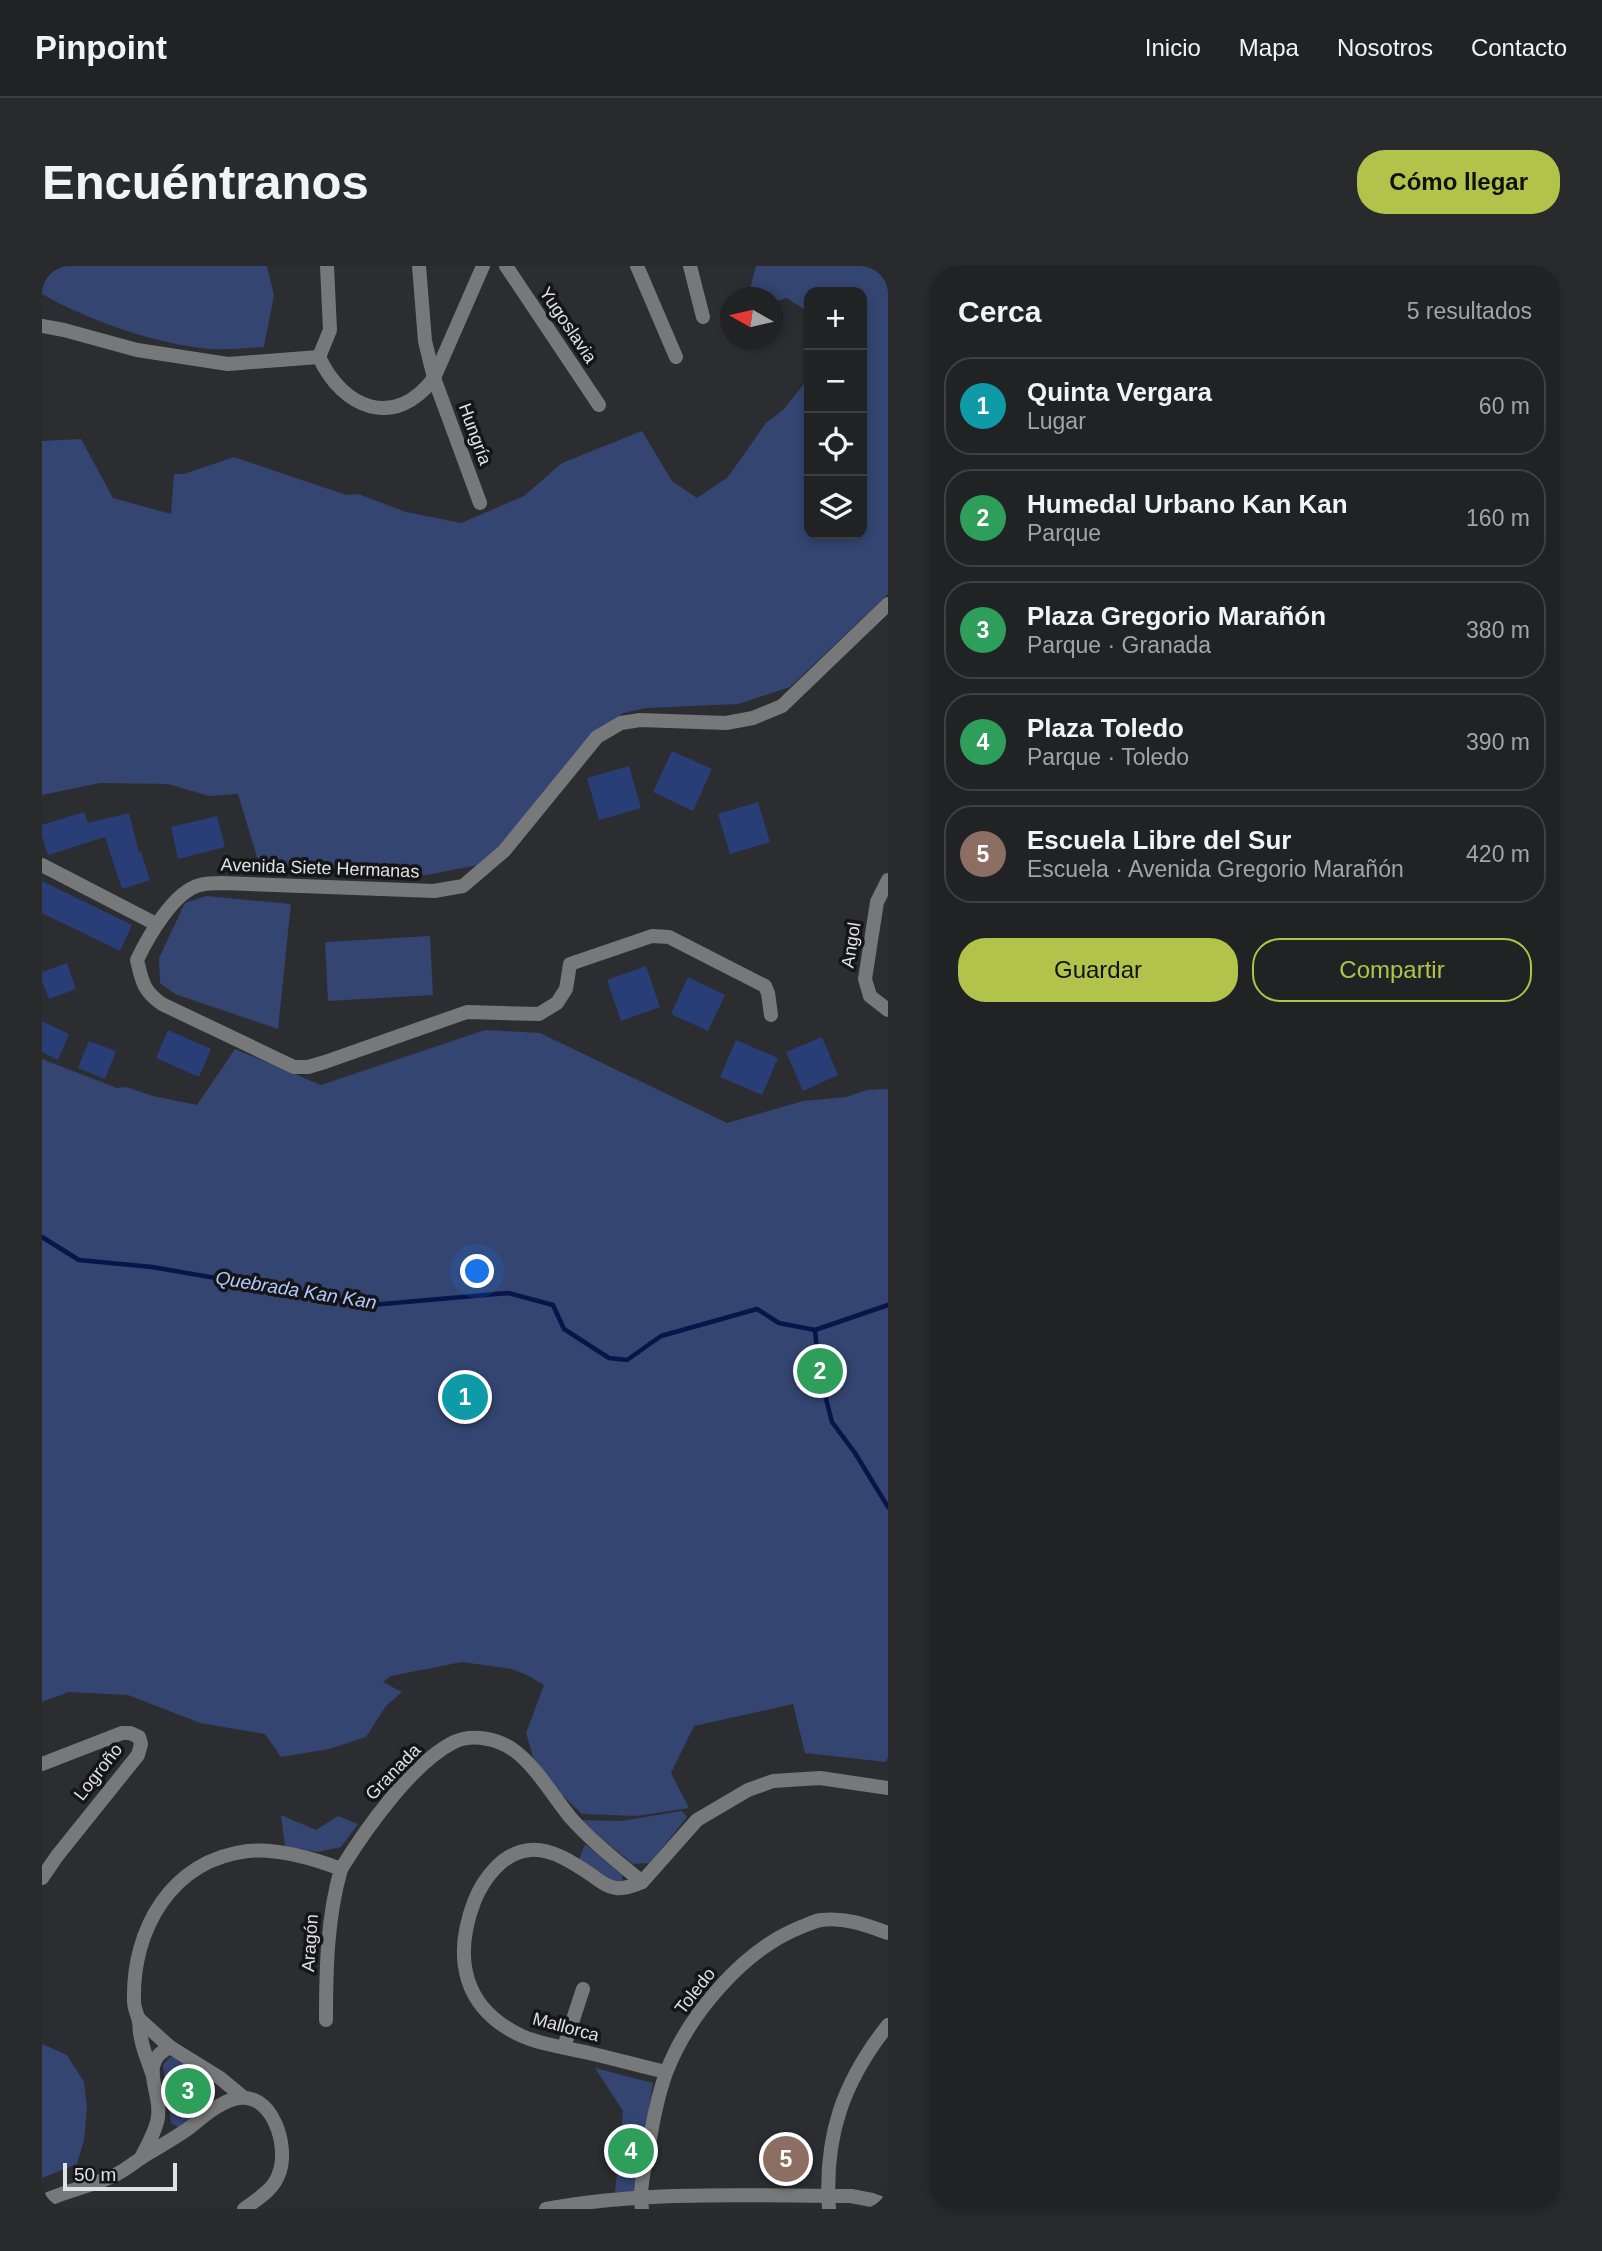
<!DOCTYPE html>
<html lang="es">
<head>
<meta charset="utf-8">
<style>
  body { margin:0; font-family:Arial,sans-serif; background:#292a2c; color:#f1f3f6 }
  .controls { position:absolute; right:21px; top:21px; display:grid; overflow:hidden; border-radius:14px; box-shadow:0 4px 10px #0003 }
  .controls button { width:63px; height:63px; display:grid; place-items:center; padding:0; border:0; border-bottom:2px solid #3e3f41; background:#212224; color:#f1f3f6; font:35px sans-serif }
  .compass { position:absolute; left:678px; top:21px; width:63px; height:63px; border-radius:50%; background:#212224; box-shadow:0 4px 10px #0003; rotate:278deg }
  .scale { position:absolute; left:21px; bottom:18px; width:114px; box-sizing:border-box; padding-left:7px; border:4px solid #e0e1e3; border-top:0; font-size:19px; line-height:24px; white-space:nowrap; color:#e0e1e3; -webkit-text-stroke:5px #151517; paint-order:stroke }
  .you { position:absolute; left:436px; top:1006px; width:24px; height:24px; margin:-18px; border:5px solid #fff; border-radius:50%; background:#1a73e8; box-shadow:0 0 0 10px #1a73e833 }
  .badge { display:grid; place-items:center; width:46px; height:46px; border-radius:50%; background:#b2c34b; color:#fff; font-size:23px; font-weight:700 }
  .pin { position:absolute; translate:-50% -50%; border:4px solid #fff; box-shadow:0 2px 7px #0006 }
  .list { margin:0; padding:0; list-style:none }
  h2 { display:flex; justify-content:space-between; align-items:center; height:91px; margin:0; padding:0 28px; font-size:30px }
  h2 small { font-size:23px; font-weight:400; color:#a2a4a6 }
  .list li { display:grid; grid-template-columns:46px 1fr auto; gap:21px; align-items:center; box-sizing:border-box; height:98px; margin:0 14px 14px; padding:0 14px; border:2px solid #3e3f41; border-radius:28px }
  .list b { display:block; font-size:26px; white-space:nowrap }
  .list p { margin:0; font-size:23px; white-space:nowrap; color:#a2a4a6 }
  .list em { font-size:23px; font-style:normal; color:#a2a4a6 }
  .actions { display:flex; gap:14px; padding:21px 28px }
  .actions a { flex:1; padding:16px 0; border:2px solid #b2c34b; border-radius:28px; text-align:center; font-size:24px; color:#b2c34b }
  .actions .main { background:#b2c34b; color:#111 }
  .icon { flex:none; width:38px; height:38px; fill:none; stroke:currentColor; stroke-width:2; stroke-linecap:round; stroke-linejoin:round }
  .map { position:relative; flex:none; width:846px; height:1943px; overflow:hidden; border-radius:28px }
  header { display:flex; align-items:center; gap:42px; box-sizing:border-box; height:98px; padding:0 35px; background:#212224; border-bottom:2px solid #3e3f41 }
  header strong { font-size:33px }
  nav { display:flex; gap:38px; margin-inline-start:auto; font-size:24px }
  .intro { display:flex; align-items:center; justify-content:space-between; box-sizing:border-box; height:168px; padding:0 42px }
  h1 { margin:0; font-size:49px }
  .button { padding:18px 32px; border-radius:28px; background:#b2c34b; color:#111; font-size:24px; font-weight:700 }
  main { display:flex; gap:42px; padding:0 42px }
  aside { flex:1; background:#212224; border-radius:28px; box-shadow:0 4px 10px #0003 }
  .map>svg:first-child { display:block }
  .green { fill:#334570; fill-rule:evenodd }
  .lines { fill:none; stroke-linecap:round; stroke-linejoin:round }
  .stream { stroke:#07154a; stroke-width:4.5 }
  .building { fill:#293e76 }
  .minor { stroke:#77787a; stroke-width:14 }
  .tertiary { stroke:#77787a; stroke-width:14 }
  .labels { text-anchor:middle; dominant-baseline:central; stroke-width:7; stroke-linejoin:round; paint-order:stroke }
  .street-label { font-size:18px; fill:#e0e1e3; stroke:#151517 }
  .water-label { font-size:19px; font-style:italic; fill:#b3c9fe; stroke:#151517 }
</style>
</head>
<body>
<header>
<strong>Pinpoint</strong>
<nav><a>Inicio</a><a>Mapa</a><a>Nosotros</a><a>Contacto</a></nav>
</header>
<div class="intro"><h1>Encuéntranos</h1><a class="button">Cómo llegar</a></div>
<main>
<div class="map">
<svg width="846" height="1943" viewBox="0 0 846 1943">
  <rect width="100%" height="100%" fill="#2c2d30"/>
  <g class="green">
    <path d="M0,0H225L232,29L222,81C204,82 185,84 168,83C113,78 48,55 0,28Z"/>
    <path d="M714,0H846V328L748,421L696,438L605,442L581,447L556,467L441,598L385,609L217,598L196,528L167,530L126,518L58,517L0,529V175L39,173L71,232L129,248L132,208H142L192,191L304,229L316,228L364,246L419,257L482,230L520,197L600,165L630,215L655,232L686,211L724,157L741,144L766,113L765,45L745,32L731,36L730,32L706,31ZM767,26H820V268H767Z"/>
    <polygon points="164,630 249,638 236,763 133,728 118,717 117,692 143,637"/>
    <polygon points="388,670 391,729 286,735 283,676"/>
    <polygon points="443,764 498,767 685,857 761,835 804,831 825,824 846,823 846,1491 844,1496 763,1487 751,1438 652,1460 629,1507 647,1542 594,1550 540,1548 495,1505 484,1467 502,1419 485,1409 470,1403 420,1396 349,1410 341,1416 360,1426 344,1440 324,1471 287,1483 239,1491 223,1468 158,1457 86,1429 27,1426 0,1436 0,793 75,822 84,821 111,830 155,839 193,783 279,819"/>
    <polygon points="640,1545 645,1551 608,1597 591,1598 537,1554 579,1555"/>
    <polygon points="239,1549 274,1564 296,1550 316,1558 299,1581 275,1586 243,1580"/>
    <polygon points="543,1578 580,1609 580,1617 575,1617 537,1594"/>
    <polygon points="0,1778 25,1789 42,1816 45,1842 42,1874 35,1898 0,1912"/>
    <polygon points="128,1791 142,1795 169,1816 167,1833 151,1850 136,1861 129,1857 121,1799"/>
    <polygon points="553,1802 611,1817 594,1926 573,1926 581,1845"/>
  </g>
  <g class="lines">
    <g class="stream">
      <polyline points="0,971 37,994 110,1001 329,1039 466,1027 511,1039 522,1063 567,1092 585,1094 619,1070 715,1043 737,1057 773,1064 846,1039"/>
      <polyline points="773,1064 777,1106 790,1156 813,1187 846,1241"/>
    </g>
  </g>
  <g class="building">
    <polygon points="630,485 670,503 651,545 611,526"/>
    <polygon points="587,500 599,542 557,554 545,512"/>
    <polygon points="716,536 728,576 688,588 676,548"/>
    <polygon points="42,546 46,557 87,547 97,587 99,586 108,614 80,623 63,571 6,589 0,570 0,559"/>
    <polygon points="175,550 183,581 136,593 129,561"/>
    <polygon points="0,615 90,659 78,685 0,647"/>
    <polygon points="25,697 34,723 7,733 0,715 0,706"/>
    <polygon points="604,700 618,741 579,755 565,714"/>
    <polygon points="646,711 683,729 666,765 629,748"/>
    <polygon points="0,755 27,768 16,794 0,786"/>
    <polygon points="126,764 169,783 157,811 114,792"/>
    <polygon points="780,771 796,809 761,825 744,786"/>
    <polygon points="694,774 736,792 720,829 678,811"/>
    <polygon points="47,775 74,785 63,813 36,802"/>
  </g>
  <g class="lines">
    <g class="minor">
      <polyline points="377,0 383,75 392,112 438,237"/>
      <polyline points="464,0 557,139"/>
      <polyline points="595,0 634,91"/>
      <polyline points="648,0 661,51"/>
      <polyline points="0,60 22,64 95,84 186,98 277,91"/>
      <path d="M277,91C301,143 353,164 392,112L441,0"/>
      <polyline points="277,91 288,64 285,0"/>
      <polyline points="0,599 114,658"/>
      <polyline points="846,614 835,636 823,713 828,730 846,744"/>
      <path d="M729,749L726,727L723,720L627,671L610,670L528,698L524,723L515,737L497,748L425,746L283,796L266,801H252L120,738C101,725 100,715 95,694C106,671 132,625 158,619C165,617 173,617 180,617L392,625L421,620L462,585L555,471L579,457L598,454L684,457L711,452L740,440L846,338"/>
      <polyline points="0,1498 80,1467 88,1467 97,1471 99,1478 96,1489 15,1590 0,1612"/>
      <path d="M600,1616C591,1620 583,1623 574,1622C565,1621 558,1615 551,1610C533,1598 510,1582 488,1584C461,1586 441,1613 432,1636C411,1692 421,1743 480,1770C500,1779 525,1782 547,1787C573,1793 598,1800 624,1806"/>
      <polyline points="97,1753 128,1781"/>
      <path d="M284,1754C284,1703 285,1652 299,1603"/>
      <polyline points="522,1781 541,1723"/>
      <path d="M110,1807C106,1795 101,1784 99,1772C97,1766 98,1761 97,1756C96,1749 92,1743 92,1735C90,1664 129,1594 206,1585C237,1582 270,1592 299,1603C323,1564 370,1497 412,1476C431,1467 457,1473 473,1485C496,1503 510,1529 528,1551C549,1575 575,1595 600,1616L655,1554L706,1524L731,1515L778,1512L846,1522"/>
      <path d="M600,1943C597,1924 602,1904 606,1885C610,1859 615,1832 624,1807C646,1749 701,1684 759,1661C765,1659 772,1655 779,1654C803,1651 824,1659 846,1667"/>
      <path d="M787,1943C782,1870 801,1816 846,1759"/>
    </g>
    <g class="tertiary">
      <path d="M99,1892C105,1880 112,1868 115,1856C123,1828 93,1798 128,1781L178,1812L201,1831"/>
      <path d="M0,1936C24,1924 52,1920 75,1908C85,1903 93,1896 102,1890C117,1881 133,1872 147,1862C161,1851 175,1838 192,1833C230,1822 249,1882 236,1910C230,1925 215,1933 202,1943"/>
      <path d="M504,1943C604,1924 707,1930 809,1930L830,1934L846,1940"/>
    </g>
  </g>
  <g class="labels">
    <g class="street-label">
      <text transform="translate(526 59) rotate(56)">Yugoslavia</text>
      <text transform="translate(433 168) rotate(70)">Hungría</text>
      <text transform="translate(278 602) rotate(2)">Avenida Siete Hermanas</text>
      <text transform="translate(809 679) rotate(-81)">Angol</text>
      <text transform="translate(56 1506) rotate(-52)">Logroño</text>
      <text transform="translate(351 1506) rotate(-46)">Granada</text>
      <text transform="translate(268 1677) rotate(-86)">Aragón</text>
      <text transform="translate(653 1725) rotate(-52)">Toledo</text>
      <text transform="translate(524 1761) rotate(15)">Mallorca</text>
    </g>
    <g class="water-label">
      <text transform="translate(254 1024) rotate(9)">Quebrada Kan Kan</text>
    </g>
  </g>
</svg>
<div class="controls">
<button>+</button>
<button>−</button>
<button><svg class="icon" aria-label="locate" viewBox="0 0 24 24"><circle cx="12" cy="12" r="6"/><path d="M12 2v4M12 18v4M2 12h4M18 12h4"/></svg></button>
<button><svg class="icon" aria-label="layers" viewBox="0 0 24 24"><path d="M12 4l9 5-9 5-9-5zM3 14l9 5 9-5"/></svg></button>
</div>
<svg class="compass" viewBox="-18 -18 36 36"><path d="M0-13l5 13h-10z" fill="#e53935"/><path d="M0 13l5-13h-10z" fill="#a2a4a6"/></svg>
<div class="scale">50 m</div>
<div class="you"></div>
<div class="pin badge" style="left:423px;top:1131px;background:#0f9aa8">1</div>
<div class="pin badge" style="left:778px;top:1105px;background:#2e9e5b">2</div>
<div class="pin badge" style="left:146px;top:1825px;background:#2e9e5b">3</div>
<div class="pin badge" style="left:589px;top:1885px;background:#2e9e5b">4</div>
<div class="pin badge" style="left:744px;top:1893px;background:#8d6e63">5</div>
</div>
<aside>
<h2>Cerca<small>5 resultados</small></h2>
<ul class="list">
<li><span class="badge" style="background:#0f9aa8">1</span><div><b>Quinta Vergara</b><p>Lugar</p></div><em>60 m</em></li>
<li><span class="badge" style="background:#2e9e5b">2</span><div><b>Humedal Urbano Kan Kan</b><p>Parque</p></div><em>160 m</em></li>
<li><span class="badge" style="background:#2e9e5b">3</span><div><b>Plaza Gregorio Marañón</b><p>Parque · Granada</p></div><em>380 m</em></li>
<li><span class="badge" style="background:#2e9e5b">4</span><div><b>Plaza Toledo</b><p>Parque · Toledo</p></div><em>390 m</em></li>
<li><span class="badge" style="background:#8d6e63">5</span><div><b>Escuela Libre del Sur</b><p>Escuela · Avenida Gregorio Marañón</p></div><em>420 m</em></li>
</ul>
<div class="actions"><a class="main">Guardar</a><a>Compartir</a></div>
</aside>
</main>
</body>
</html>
